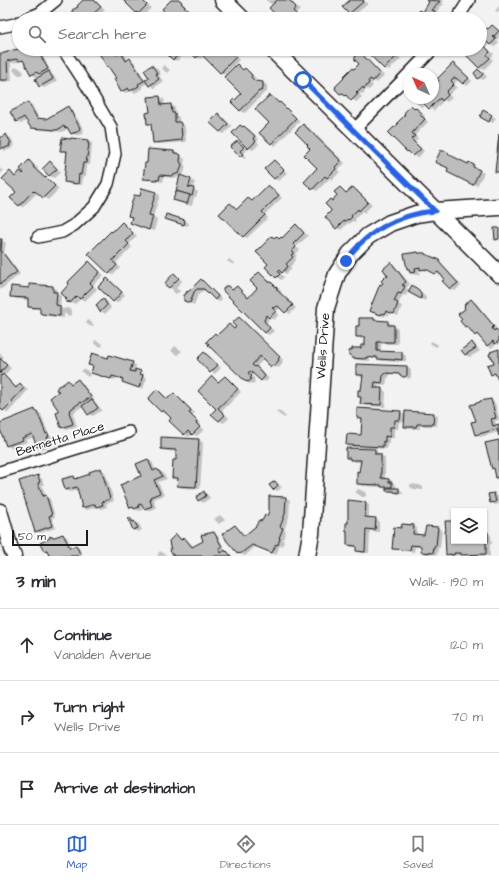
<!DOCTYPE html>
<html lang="en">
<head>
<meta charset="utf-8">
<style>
  body { margin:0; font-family:"Architects Daughter",sans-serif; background:#f2f2f3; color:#2b2b33 }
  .controls { position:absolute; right:12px; bottom:12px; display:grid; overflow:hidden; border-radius:0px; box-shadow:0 1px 3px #0004 }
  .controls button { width:36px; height:36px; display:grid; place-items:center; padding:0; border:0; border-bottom:1px solid #e1e1e2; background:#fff; color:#2b2b33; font:20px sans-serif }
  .compass { position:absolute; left:403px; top:68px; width:36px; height:36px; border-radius:50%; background:#fff; box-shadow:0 1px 3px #0004; rotate:315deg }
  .scale { position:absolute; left:12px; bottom:10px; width:76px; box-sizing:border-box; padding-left:4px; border:2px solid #1c1c1c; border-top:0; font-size:11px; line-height:14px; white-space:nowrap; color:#1c1c1c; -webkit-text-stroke:3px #fff; paint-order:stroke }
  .stop { position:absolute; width:12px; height:12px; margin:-9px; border:3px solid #2563eb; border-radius:50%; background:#fff }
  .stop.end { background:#2563eb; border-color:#fff; box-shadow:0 1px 4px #0008 }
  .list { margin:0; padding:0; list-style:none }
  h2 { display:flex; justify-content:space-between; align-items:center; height:52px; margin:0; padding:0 16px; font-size:17px }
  h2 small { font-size:13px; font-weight:400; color:#7c7c81 }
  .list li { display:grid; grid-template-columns:26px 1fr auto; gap:12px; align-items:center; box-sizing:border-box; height:72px; padding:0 16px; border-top:1px solid #e1e1e2 }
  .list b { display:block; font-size:15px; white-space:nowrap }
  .list p { margin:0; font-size:13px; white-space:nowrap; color:#7c7c81 }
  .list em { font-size:13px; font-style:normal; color:#7c7c81 }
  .icon { flex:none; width:22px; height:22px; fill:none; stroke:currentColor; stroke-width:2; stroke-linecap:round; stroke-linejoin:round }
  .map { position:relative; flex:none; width:499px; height:556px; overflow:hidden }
  .search { position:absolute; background:#fff; box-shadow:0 1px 3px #0004; left:12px; right:12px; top:12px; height:44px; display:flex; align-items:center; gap:10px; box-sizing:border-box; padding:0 14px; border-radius:22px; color:#7c7c81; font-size:15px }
  .sheet { height:268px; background:#fff }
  nav { display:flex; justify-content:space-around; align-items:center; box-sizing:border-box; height:56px; border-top:1px solid #e1e1e2; background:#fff; font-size:11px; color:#7c7c81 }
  nav a { display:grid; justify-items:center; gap:2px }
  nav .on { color:#2563eb }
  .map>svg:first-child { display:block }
  .shadow { fill:#0003 }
  .building { fill:#bdbdbd; stroke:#1c1c1c }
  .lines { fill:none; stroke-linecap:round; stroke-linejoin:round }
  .minor-casing { stroke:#1c1c1c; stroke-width:14 }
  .tertiary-casing { stroke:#1c1c1c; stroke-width:17 }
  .secondary-casing { stroke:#1c1c1c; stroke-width:19 }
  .minor { stroke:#fff; stroke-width:11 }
  .tertiary { stroke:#fff; stroke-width:14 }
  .secondary { stroke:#fff; stroke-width:16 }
  .route { stroke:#2563eb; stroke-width:5 }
  .labels { text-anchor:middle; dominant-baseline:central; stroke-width:3; stroke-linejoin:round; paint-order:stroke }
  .street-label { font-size:13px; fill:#1c1c1c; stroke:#fff }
</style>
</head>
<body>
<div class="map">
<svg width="499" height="556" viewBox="0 0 499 556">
  <rect width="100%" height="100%" fill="#f2f2f2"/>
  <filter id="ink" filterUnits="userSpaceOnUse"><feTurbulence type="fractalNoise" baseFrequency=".025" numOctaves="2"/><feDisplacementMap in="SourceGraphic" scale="8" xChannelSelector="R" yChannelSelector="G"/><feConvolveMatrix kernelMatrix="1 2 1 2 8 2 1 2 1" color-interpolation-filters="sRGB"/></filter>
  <g filter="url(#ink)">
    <g class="shadow">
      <polygon points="84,0 95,0 105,10 98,16 103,19 78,19 79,7"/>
      <polygon points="124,0 143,0 151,8 143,16 137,12"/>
      <polygon points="172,0 180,0 197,18 196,19 174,19 169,15"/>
      <polygon points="265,0 290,0 300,10 296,14 301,19 296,19 293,16 291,19 281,19 273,5"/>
      <polygon points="351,0 364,0 368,4 353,16 349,14"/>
      <polygon points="428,0 444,0 442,3 444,4 442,6 441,6 436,13 438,14 435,19 416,19 423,13 430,2"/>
      <polygon points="499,6 499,13 495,11"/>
      <polygon points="312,16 314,16 319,19 308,19"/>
      <polygon points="492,26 499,31 499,37 497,40 499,42 495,47 490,44 486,47 494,54 491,58 493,60 484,70 480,68 467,55 472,49 480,49 480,41"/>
      <polygon points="22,49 39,49 51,72 49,73 53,75 57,81 44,88 40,86 43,75 41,74 36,77 32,74 26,63 17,57 16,59 20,62 11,63 12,81 2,82 0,81 0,55"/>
      <polygon points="109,49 114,49 118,55 121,53 125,55 128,60 130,60 134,62 146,81 150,78 152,66 157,68 161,75 159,76 163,81 154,88 150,85 148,83 142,86 143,88 135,93 131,91 126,93 122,91"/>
      <polygon points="163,49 179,49 184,55 177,61 173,59"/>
      <polygon points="190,49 226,49 228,51 233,53 239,60 225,75 221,72 204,56 201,59 197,57"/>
      <polygon points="377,49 408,49 406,52 405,51 399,57 401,59 389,70 385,68"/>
      <polygon points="360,54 364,56 384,76 377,83 375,81 371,84 373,86 369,90 367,89 363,94 361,93 360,95 362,97 356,102 350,97 341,93 354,70 360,64"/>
      <polygon points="454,64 458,67 472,81 467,86 459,80 458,80 454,84 457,87 449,95 452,98 447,102 444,100 434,111 430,108 423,102 425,100 423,98 433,98 433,87 434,87"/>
      <polygon points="164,65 170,70 167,73 161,68"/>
      <polygon points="237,65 245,71 246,69 250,72 256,78 254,80 257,82 263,83 267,85 267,92 266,93 264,93 245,113 241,111 232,102 236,101 242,94"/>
      <polygon points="15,67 18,67 22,70 24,73 22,75 19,75 15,72 13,70"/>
      <polygon points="478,70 483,72 487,77 483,80 479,78"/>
      <polygon points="270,96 274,98 280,104 284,106 300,121 275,146 271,143"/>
      <polygon points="160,97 164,99 165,106 171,105 175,108 176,115 179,117 179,123 184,125 185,127 186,142 158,144 154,142 152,126 148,124 151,113"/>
      <polygon points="418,101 424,106 423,108 416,103"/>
      <polygon points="28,103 32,105 40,120 46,120 68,108 72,110 84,130 83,131 84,133 80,135 76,135 72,133 70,130 68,129 62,132 36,129 32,127 27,120 21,124 16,121"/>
      <polygon points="411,107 420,111 425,116 424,117 428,122 415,135 418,138 415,142 424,151 418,158 408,152 397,141 398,140 393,137 400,124"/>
      <polygon points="218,115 222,117 232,126 224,134 220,132"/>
      <polygon points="492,116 496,118 493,123 485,119"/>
      <polygon points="303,125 308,127 345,163 338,170 340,172 332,180 330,178 317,191 313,189 318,168"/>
      <polygon points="245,127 249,129 259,139 257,141 259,144 253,150 249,148 244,128"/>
      <polygon points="6,135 11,138 15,145 12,147 13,148 5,151 0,147 0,139"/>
      <polygon points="88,141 92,143 91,156 90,165 87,165 86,176 83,176 82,185 69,184 65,181 68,153 61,150"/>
      <polygon points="237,142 241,144 247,150 243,154 246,157 245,158 240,156"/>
      <polygon points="174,152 185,159 184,164 186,167 184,173 183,175 176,178 164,177 163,182 148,180 144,178"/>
      <polygon points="29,161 38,168 37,170 46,178 50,180 59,189 48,200 39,193 37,193 23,207 19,205 17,192 10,173 16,177 24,175 26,173"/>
      <polygon points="274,161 278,164 287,173 279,181 275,179 266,169"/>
      <polygon points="50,163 54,165 61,172 54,178 50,176 44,169"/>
      <polygon points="0,168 3,171 0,175"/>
      <polygon points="480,171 484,173 477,186 474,184"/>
      <polygon points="181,177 191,180 195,182 193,189 198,192 196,197 194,197 192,206 178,202 174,200"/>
      <polygon points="268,186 273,188 282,198 265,214 268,218 247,238 243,236 230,204 238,210 253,202"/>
      <polygon points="340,188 347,194 353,188 357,190 372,205 364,213 362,211 355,219 356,220 354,222 352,221 349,224 348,223 341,230 337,228 332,211 332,201 339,195"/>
      <polygon points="143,189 156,193 160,195 153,217 157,220 154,231 135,225 131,223 133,217 129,216 140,198"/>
      <polygon points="166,219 185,221 189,223 188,226 170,221"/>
      <polygon points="122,223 126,226 137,236 129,244 132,247 116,263 120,268 113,275 109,273 112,233"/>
      <polygon points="296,226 300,228 308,236 296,247 300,250 295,254 297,256 295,258 296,260 290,267 292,269 286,274 283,272 281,274 284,277 281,280 277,277 266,267 269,264 280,240 282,239"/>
      <polygon points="0,240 6,243 4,253 20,274 0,290"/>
      <polygon points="418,253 421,254 425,254 443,264 443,266 461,285 455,291 450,289 446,279 442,275 440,276 431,270 425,271 422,269 419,270 420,274 415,275 410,273 410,270 408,268"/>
      <polygon points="229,259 233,262 235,264 234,265 230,263 227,261"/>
      <polygon points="89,262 93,265 104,275 93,285 97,289 85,301 81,299 75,304 74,303 72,304 68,302"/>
      <polygon points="391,263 395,266 410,284 406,288 410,290 416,289 425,295 426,298 425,301 408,291 406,296 403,295 398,304 402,306 398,316 390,312 389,316 386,314 385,317 375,313 381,286 390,276"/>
      <polygon points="259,273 275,285 281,291 281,293 296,308 290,314 282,308 275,311 279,314 274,320 269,317 267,324 274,331 269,335 265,333 228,287 233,291 237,288 241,290 249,298 259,288"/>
      <polygon points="178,277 182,281 176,288 180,291 180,292 178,292 177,294 173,292 173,290 165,283"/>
      <polygon points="107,279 111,281 125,295 117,303 113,301"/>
      <polygon points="201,280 205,283 222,299 219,302 215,299 207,291 202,291 198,295 194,305 185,301"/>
      <polygon points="53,287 57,289 57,293 61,296 60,307 63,309 67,308 71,310 72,315 68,316 64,313 64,318 47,316 42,314 41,309 33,309 29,306 29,300 16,299 12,296 30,289"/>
      <polygon points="104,299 108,302 111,308 105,314 101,311"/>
      <polygon points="472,300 476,303 497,329 496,330 499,332 499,345 497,344 491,348 487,345 480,337 476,335 470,329 466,327 467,309"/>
      <polygon points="239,318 243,320 283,360 282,362 283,363 279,368 277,367 275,368 271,366 264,359 256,367 260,369 269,379 265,382 254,373 252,376 255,379 254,380 255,382 253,384 251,383 250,384 246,382 218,336 229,325 235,329 237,327"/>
      <polygon points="374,319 379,322 387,322 392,324 392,326 394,326 398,329 398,344 381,344 381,352 402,353 406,356 406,361 399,361 399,362 382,361 378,359 370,358 370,361 357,360 352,357 366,346 366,339 361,339 357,336"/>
      <polygon points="88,320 92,323 94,325 92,327 88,325 86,322"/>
      <polygon points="95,340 103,344 102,347 94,344"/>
      <polygon points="431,341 437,344 438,346 436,347 431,344 430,343"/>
      <polygon points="472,343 476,346 480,351 470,357 466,355"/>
      <polygon points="175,346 182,351 177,355 171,351"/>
      <polygon points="0,353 4,357 1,360 4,362 11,368 4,376 7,378 17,388 21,385 28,390 8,413 0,407"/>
      <polygon points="204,353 208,355 221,368 215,374 211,372"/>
      <polygon points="109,359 132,363 136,365 135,370 144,374 144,376 147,378 143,389 127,384 123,382 123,380 116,377 115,380 96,375 92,372 94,367 90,364"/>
      <polygon points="357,365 407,367 411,370 411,377 409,379 402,375 391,374 387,379 386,385 379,384 378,389 382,389 386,392 385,407 366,406 362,404 362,398 359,397 362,391 364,377 361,377 357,374"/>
      <polygon points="84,369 88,371 90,375 88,377 84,374 81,371"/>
      <polygon points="225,377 229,379 241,392 222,411 229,418 224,423 219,421 212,378 219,383"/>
      <polygon points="78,380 82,383 94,399 92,401 96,403 102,410 93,416 89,414 83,406 74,412 75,413 73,414 77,426 66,430 61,427 60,411 61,391 68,382 73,384"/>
      <polygon points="157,390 162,393 168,399 174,394 178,397 195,413 192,416 201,424 199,426 204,430 197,436 192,433 189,437 185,435 170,421 173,418 167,413 166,414 162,412 149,399"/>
      <polygon points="490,400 495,403 499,418 499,420 495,421 497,426 499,425 499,433 499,432 480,437 476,434 477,422"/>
      <polygon points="278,410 282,413 286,417 285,418 281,416 276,412"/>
      <polygon points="35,411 41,414 49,435 52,437 53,439 51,440 53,445 42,449 38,447 35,437 26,440 27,442 11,448 7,445 0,424"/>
      <polygon points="400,412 406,415 434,414 438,416 437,426 420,426 420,429 410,429 405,426 406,422 399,422 398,429 394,429 394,438 389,438 389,443 387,443 387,449 352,447 347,445 362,436 362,420 358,418"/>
      <polygon points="199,440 203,443 200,489 182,488 178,486 178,480 173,477 177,461 177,452 166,451 162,449"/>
      <polygon points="373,449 379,453 379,455 381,455 385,458 385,480 389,480 393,482 393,483 396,485 396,489 399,489 403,492 403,494 391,492 382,487 362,486 358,484 362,462 356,462 347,457"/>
      <polygon points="148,460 152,462 156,471 157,470 162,472 167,479 158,482 164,495 154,499 155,502 154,502 156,508 149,511 144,509 143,506 141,507 143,510 139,511 131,507"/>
      <polygon points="101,469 105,472 114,501 106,504 107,507 101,509 97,507 87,510 83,508 79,490 70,492 66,490 63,480 74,477 77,479 91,475"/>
      <polygon points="38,476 42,479 44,485 42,485 46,497 50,499 55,517 52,518 56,528 40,533 36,531"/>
      <polygon points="275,482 282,487 278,491 273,489"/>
      <polygon points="410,484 419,485 423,487 423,490 414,489 410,487"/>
      <polygon points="358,489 365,492 366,494 366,496 364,497 362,497 358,494 356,493 356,491"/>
      <polygon points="204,493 208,495 210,498 203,503 199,500"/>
      <polygon points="494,494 498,496 499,504 495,505 491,502"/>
      <polygon points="286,498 290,500 289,517 284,530 286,531 283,540 284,542 282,546 280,545 276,555 256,546 245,556 239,553 235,526 239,529 245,536 262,523"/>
      <polygon points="365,503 369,505 369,519 375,519 379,521 379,532 370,531 369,553 361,553 357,550 357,547 352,547 348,545"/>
      <polygon points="220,515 225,520 219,524 214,519"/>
      <polygon points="130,518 139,524 142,530 138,532 134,530"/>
      <polygon points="452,522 454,523 454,541 484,541 484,533 487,533 491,535 492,544 490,544 490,556 465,556 463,555 451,556 447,554 447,532"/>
      <polygon points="413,526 417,528 417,536 425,536 437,528 442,530 440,548 438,548 437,555 426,554 422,551 422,547 415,547 414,552 397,550 393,548 402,529"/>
      <polygon points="214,533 218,536 225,549 222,551 223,553 227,552 232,556 176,556 176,535 183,540 184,539 188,541 194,547 204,541"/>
      <polygon points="63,535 67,537 72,548 76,546 80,549 83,556 51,556 49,553 45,551 42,543"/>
      <polygon points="160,551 165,554 167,556 157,556"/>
    </g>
    <g class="building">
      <polygon points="83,0 94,0 101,7 93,14 92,16 93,19 99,15 101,19 77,19 72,10 78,7 77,6"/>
      <polygon points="123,0 142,0 147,5 138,14 137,12 136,13"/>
      <polygon points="171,0 180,0 182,2 181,3 193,15 192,17 194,19 173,19 173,18 170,15 168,16 162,9"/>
      <polygon points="277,0 289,0 296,7 293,11 299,17 297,19 295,19 290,14 287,16 290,19 280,19 269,8"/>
      <polygon points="350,0 363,0 364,1 349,14 342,7"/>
      <polygon points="426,0 440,1 432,10 435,11 430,19 414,19 420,10 423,12 429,2"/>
      <polygon points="492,25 499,31 493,37 496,39 490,45 487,42 486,43 485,42 483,44 490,52 487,55 490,58 479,68 466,55 466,54 470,49 480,49 480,39 482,38 480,35 487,28 488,29"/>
      <polygon points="19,49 37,49 48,69 39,74 37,72 31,75 23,60 20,61 16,59 7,61 8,80 0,80 0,54 8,52 8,51"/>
      <polygon points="107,49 113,49 116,55 121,52 126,61 130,58 144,81 138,84 139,86 130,91 128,88 121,92 114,79 116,78 108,66 107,67 99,53"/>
      <polygon points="162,49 178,49 181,52 173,60"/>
      <polygon points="189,49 225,49 227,51 229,49 236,57 223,70 223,71 220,73 201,54 196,58 188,50"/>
      <polygon points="376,49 403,49 401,50 400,49 395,54 397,56 384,69 370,55"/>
      <polygon points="360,52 380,73 373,81 370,79 368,82 369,83 364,89 363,87 358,92 357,91 356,92 358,94 351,101 346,95 345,96 342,93 340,94 335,89 336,87 335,87 344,78 343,77 352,68 354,69 359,64 355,60 355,57"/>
      <polygon points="453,63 469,78 463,84 456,78 453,78 451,81 454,84 446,92 448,95 442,101 440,98 429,109 422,102 424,100 422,98 433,98 433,86 439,81 437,79"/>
      <polygon points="237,64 243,70 245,68 252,75 251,77 255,81 263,82 263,89 261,91 259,91 240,111 231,102 234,99 235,100 241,94 224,77"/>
      <polygon points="152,65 157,73 156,74 159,79 149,86 145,80 149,78 144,70"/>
      <polygon points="478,69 483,74 478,79 474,73"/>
      <polygon points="49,71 53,79 39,87 35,79"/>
      <polygon points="270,95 279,103 280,102 296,118 271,144 259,133 269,123 255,109"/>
      <polygon points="160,96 161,105 171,104 172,113 175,113 175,122 180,122 181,124 182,140 153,143 151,124 147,124 146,113 150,112 148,97"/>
      <polygon points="28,102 37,118 46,119 68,106 80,128 79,129 80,130 75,133 74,132 74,133 71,134 67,127 65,128 64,126 57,130 31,128 24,117 16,122 10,112"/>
      <polygon points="411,105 415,109 416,108 422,113 420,115 425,119 412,133 415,136 411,139 421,149 413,156 408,151 407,152 396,141 397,140 394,137 393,138 388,133 394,127 394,128 398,124 397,123 403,117 405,114 404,113"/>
      <polygon points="483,110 492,115 489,122 480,117"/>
      <polygon points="218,113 228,124 220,132 209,122"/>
      <polygon points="303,124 341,161 335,167 336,169 327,178 325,176 312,190 304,182 317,168 304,155 310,149 307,146 308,145 295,132"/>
      <polygon points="240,125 243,127 244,126 255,136 253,138 256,141 248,149 232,133"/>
      <polygon points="6,134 11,143 9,144 10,146 5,148 4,147 0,149 0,138"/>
      <polygon points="499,134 499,172 495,172"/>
      <polygon points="62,138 71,139 71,138 88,140 88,144 89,144 86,163 83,163 81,175 79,174 78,184 64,182 67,151 60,151"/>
      <polygon points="237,141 244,147 240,151 243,154 240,157 230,147"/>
      <polygon points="148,149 174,151 174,153 177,153 181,155 180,161 182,165 180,171 179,173 171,176 160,175 159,180 143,179 145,163 147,163"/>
      <polygon points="441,150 443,152 444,150 449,153 448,154 468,164 469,162 474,165 473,167 480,170 473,185 447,172 448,168 435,162"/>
      <polygon points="29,160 34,166 33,167 45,178 46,177 55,186 43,198 35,191 34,192 33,191 19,206 10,198 16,192 2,179 10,171 15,177 20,171 23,174 24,173 20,169"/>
      <polygon points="274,160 284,170 274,179 264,169"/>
      <polygon points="50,161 57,169 49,176 42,169"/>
      <polygon points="180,175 191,179 189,186 188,187 194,188 192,196 176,191"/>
      <polygon points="268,185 279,195 262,212 265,215 243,237 219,214 230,203 237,209 248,198 252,201"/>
      <polygon points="340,187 346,193 353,187 368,202 359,211 358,209 351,216 352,217 349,220 348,219 344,222 344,221 336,229 325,217 331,211 331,210 325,204 330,199 332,201 337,195 334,192"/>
      <polygon points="142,188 156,192 149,215 153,216 149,230 130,223 132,217 128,216 134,195 140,196"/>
      <polygon points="176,191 190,195 187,204 173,200"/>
      <polygon points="166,214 185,220 184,225 165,219"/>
      <polygon points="122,222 133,233 126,241 129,244 112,261 117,265 109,274 88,254 111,231 112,232"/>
      <polygon points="296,224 304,233 293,244 296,247 292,251 294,253 291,255 293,257 286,264 288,266 282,273 279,270 278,271 280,274 276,278 265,267 268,264 256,252 272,236 274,238 276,236 279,239 281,237 282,238"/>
      <polygon points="494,228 499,228 499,239 495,240"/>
      <polygon points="0,239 2,239 1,250 17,272 0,284"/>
      <polygon points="418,252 418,253 425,253 425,254 440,260 439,262 458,283 450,289 442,281 445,279 438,272 435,274 426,269 420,270 420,267 415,268 416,272 410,273 409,269 407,269 404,254"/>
      <polygon points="89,261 100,272 90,283 93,286 80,299 77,296 70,303 69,301 68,303 65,300 67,299 61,293 69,284 68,282"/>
      <polygon points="391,262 406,282 402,285 405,286 401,294 398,293 394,301 398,303 394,314 386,311 385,314 382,313 381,315 369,311 380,284 381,285 383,283 381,281 386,276 387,277 388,276 383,269"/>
      <polygon points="259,272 269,282 271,282 277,288 277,290 293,305 285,313 278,306 272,308 276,311 269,318 266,315 264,321 270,328 265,333 223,291 223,289 225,286 228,286 232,290 237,286 248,298 257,288 250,281"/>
      <polygon points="174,273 179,278 169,288 164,284"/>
      <polygon points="107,278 122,292 113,302 98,287"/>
      <polygon points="201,279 218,296 215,300 204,289 197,289 194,292 190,303 184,301 184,295 187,293 186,293 187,291 188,292"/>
      <polygon points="29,284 53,286 53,292 57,292 56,305 60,306 60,316 42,314 40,313 40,308 28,307 28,298 10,297 11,286 29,288"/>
      <polygon points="412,285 419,290 421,293 421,299 408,292"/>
      <polygon points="103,298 107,305 100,312 96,305"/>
      <polygon points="471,299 494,326 492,328 494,331 496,329 499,333 499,341 495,344 493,341 487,346 477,334 475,336 467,326 465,327 460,321 462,319 458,314 465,309 464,307 465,306 464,305"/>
      <polygon points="239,317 280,357 278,359 279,360 274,366 272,365 271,367 260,356 252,365 255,367 256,366 265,376 261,381 250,371 248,373 252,376 250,378 252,379 248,382 247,381 246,382 208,345 209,344 206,342 215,333 217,335 229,324 234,329 236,327 232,323"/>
      <polygon points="359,318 374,318 374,320 388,321 388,325 394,325 394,342 377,342 377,351 402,352 402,360 395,359 395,360 377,359 377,357 374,357 374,358 366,357 366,359 351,358 352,356 349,355 349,351 352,350 352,348 361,348 361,345 365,345 365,337 356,337 356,326 359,326"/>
      <polygon points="472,342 476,348 465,355 461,350"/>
      <polygon points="499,349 499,380 498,380 495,373 491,375 487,365 494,363 492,357 490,357 489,354 491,353 490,352"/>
      <polygon points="204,352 218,365 210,373 197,359"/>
      <polygon points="92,353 108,358 109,355 133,362 130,371 135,372 135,369 141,371 140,374 143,375 139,388 122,382 123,379 112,376 111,379 91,373 93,366 88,365"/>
      <polygon points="0,358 7,365 0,373 0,374"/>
      <polygon points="356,364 407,366 407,375 405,377 403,377 400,375 400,374 386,373 383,376 382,383 375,382 374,388 382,388 381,405 360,404 361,397 358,397 358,390 361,390 363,375 356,375"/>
      <polygon points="3,374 15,387 16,388 20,383 24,388 12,401 13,401 3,411 0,408 0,375 1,376"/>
      <polygon points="212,376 218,382 225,376 238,389 218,408 225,415 219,421 211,414 216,409 198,391"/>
      <polygon points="78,379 91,397 81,403 81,402 71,409 71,410 69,412 73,424 61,428 56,413 59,411 50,398 59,391 56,390 58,386 63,384 68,380 71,384"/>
      <polygon points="157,389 167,399 174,393 191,410 189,413 197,421 196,423 200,427 192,435 188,431 184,435 169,421 171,418 163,410 161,412 148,399"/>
      <polygon points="92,399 98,408 88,415 82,406"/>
      <polygon points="491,399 496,418 491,419 493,426 499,424 499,436 497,429 475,435 471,422 476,421 470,405 480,402 480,401"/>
      <polygon points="357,408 401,411 400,420 395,420 394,427 390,427 390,437 385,436 385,442 383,441 383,447 346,445 347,434 361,435 362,419 357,418"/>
      <polygon points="35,409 35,411 37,411 46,434 48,433 49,437 47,437 49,443 37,447 32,434 22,438 23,440 6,446 0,429 0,423"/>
      <polygon points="405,411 434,413 433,424 417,424 416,427 404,427"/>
      <polygon points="161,437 199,439 196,487 177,486 178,478 172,478 173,460 176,460 176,450 161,449"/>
      <polygon points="499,440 499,477 496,478 494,468 492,469 485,443"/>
      <polygon points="346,448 375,449 375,454 381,454 381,478 389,479 389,482 392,482 392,487 381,487 381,485 357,484 357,471 359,472 361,460 350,460 350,458 346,458"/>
      <polygon points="148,459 153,471 157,469 163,476 154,480 160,493 150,497 151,499 150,500 152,506 144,509 141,504 138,505 139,507 134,509 133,507 130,508 120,485 141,476 136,464"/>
      <polygon points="101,468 110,499 102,502 103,505 96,507 95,504 82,508 77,487 65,490 62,479 74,476 75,479 90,474 89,472"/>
      <polygon points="38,475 40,482 38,483 43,496 46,495 52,515 49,516 52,526 35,532 19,481"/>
      <polygon points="275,481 278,485 273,490 269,485"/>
      <polygon points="386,488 399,488 399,493 394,492 394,491 386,491"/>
      <polygon points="204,491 206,496 198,501 196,497"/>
      <polygon points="494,493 496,502 490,503 488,494"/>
      <polygon points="269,496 286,497 285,514 280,527 283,528 279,538 280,538 278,545 276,544 272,553 252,545 240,554 239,553 238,554 226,540 226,539 222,534 235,525 244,536 256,526 259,520 262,521 265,515 267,516 269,511"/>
      <polygon points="348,500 366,502 365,517 376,518 375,530 366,529 365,552 356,551 356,546 347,545 347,531 346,531 346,523 348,523"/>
      <polygon points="130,517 132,522 134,521 138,528 133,530 128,518"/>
      <polygon points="445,521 453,521 454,541 484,541 484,532 488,532 488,542 486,542 486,554 461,555 461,553 454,553 454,555 451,555 451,554 446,555 445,531 446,531"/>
      <polygon points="402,524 414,525 413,534 424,535 426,526 438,527 436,546 434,546 433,553 421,552 421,546 411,545 410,550 392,549 394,527 401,528"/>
      <polygon points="214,532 222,547 219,548 221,553 225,550 226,552 227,551 231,556 174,556 170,551 171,549 170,547 169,541 176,534 181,540 184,537 192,547 203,541 201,535"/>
      <polygon points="63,534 70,548 76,545 80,554 76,556 49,556 47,550 44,551 40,543 50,538 49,537 51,536 52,538"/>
    </g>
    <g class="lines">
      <defs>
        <g id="minor">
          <polyline points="26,19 40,13 56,0"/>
          <polyline points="457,19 469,0"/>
          <polyline points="0,27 15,24 19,22"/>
          <polyline points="354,130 433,49"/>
          <polyline points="38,237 62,232 74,225 94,207 108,184 115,154 111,127 87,86 63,49"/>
          <polyline points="0,472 129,432"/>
        </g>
        <polyline id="tertiary" points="0,511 11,549 14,556"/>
        <g id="secondary">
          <polyline points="223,0 242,19"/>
          <polyline points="272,49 499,274"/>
          <polyline points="307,556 311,534 326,308 337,274 350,254 368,236 390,223 416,214 435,211 499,207"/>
        </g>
      </defs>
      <use href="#minor" class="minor-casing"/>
      <use href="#tertiary" class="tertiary-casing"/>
      <use href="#secondary" class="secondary-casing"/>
      <use href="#minor" class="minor"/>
      <use href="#tertiary" class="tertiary"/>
      <use href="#secondary" class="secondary"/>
    </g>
  </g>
  <g class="lines" filter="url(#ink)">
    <path class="route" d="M303,80L435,211C429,212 422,212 416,214C389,220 361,237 346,261"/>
  </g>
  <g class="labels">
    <g class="street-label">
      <text transform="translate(323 346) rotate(-86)">Wells Drive</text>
      <text transform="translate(60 439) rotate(-17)">Bernetta Place</text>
    </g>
  </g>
</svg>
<div class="controls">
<button><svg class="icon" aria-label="layers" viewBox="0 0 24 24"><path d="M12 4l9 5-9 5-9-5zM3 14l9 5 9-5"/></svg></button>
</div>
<svg class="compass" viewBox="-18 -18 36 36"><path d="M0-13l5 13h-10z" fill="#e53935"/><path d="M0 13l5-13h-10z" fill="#7c7c81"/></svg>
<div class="scale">50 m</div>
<div class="stop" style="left:303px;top:80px"></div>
<div class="stop end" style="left:346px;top:261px"></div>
<div class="search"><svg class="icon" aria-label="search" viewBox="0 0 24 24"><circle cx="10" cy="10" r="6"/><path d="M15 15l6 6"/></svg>Search here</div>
</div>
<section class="sheet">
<h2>3 min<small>Walk · 190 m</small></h2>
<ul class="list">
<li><svg class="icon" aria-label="ahead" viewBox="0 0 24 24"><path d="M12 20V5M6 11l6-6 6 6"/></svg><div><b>Continue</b><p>Vanalden Avenue</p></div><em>120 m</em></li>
<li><svg class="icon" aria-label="right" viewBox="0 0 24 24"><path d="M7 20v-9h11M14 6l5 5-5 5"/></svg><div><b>Turn right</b><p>Wells Drive</p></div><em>70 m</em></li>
<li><svg class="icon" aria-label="arrive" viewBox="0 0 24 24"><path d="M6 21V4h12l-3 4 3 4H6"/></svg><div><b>Arrive at destination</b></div></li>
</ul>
</section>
<nav>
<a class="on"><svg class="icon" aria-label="map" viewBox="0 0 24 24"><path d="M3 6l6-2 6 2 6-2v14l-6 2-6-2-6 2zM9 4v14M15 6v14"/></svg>Map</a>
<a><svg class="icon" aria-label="directions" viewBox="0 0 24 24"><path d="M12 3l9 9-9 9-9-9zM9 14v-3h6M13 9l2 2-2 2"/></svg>Directions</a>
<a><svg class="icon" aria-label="saved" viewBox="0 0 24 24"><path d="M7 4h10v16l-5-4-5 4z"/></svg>Saved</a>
</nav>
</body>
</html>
